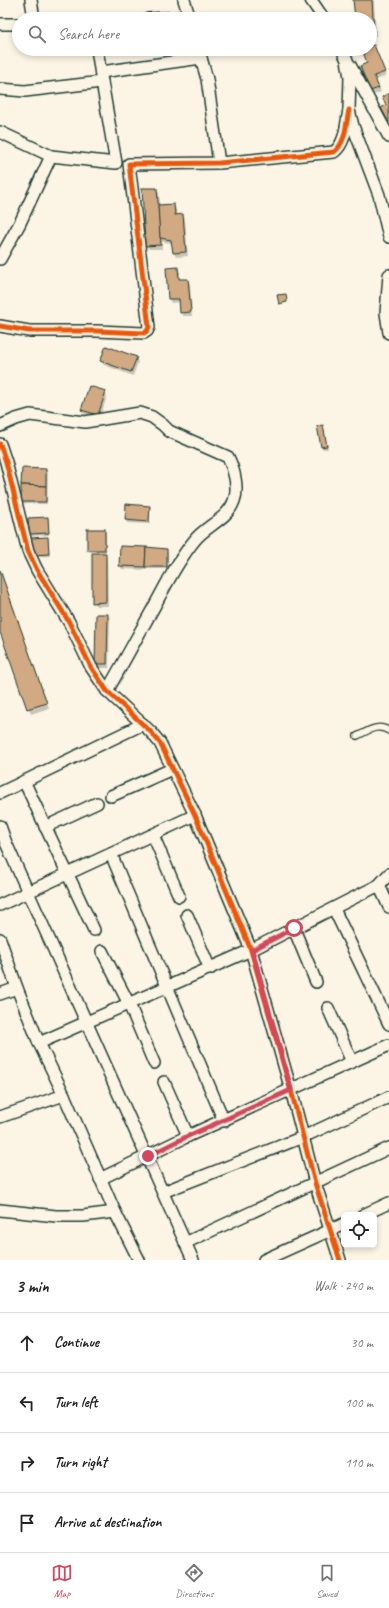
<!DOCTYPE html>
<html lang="en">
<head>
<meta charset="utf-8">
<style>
  body { margin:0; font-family:Caveat,sans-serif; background:#f2f2f2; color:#222 }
  .controls { position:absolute; right:12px; bottom:12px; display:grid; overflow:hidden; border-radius:6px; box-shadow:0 2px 6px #0003 }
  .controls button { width:36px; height:36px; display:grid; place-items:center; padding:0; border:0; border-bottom:1px solid #e0e0e0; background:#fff; color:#222; font:20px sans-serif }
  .stop { position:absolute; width:12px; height:12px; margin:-9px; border:3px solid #d1495b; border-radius:50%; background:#fff }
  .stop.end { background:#d1495b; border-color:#fff; box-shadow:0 1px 4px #0008 }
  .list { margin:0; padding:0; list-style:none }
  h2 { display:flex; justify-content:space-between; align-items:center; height:52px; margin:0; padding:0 16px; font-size:17px }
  h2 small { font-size:13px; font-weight:400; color:#767676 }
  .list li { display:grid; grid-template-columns:26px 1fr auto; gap:12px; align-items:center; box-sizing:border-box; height:60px; padding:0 16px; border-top:1px solid #e0e0e0 }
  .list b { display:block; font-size:15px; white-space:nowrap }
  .list em { font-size:13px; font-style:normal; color:#767676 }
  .icon { flex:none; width:22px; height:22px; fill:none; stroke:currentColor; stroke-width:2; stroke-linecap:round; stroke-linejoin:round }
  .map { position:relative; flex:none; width:389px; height:1260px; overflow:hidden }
  .search { position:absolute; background:#fff; box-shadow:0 2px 6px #0003; left:12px; right:12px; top:12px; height:44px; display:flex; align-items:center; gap:10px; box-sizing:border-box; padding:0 14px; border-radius:22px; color:#767676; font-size:15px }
  .sheet { height:292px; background:#fff }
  nav { display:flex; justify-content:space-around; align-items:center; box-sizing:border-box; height:56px; border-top:1px solid #e0e0e0; background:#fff; font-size:11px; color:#767676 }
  nav a { display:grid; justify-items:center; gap:2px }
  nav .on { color:#d1495b }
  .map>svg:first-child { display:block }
  .shadow { fill:#0003 }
  .building { fill:#d1a982; stroke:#1f3d34 }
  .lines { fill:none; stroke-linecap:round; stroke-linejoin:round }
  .lane-casing { stroke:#1f3d34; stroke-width:8 }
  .street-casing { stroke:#1f3d34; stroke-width:14 }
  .lane { stroke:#fcf5e5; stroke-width:5.5 }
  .street { stroke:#fcf5e5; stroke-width:11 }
  .cycleway-casing { stroke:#fcf5e5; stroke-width:8 }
  .cycleway { stroke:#e8590c; stroke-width:5 }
  .route { stroke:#d1495b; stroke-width:5 }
</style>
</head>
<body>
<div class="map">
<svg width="389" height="1260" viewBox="0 0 389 1260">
  <rect width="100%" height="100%" fill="#fcf5e5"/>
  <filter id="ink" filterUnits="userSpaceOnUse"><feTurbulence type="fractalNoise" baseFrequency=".025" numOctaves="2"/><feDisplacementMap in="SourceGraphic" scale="8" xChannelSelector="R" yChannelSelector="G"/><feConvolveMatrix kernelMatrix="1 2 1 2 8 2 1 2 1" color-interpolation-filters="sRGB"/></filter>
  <g filter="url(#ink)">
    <g class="shadow">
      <polygon points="354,0 374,0 376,36 370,37 370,19 356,19"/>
      <polygon points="370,47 376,50 386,76 376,80 381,92 373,95 361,66 368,63 365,49 370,49"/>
      <polygon points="156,189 159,192 160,206 174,205 176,209 177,216 182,215 185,219 188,256 176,257 174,253 173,243 162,242 162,249 149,249 146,245"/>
      <polygon points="177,268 180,272 180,280 188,280 190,284 192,316 183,316 181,312 180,302 171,303 169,299 167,269"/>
      <polygon points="136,358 138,362 133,376 104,365 101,361"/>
      <polygon points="105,392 107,396 100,419 84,414 82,410"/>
      <polygon points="318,426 323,426 324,428 328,449 323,449 322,447"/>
      <polygon points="46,470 48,474 47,504 24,504 22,501"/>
      <polygon points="126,505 149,507 150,509 150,524 127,523 126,520"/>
      <polygon points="47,518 49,535 31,536 30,533"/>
      <polygon points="105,530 106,532 106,552 104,552 107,558 108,606 96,606 93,602 99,552 90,552 88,550"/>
      <polygon points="48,538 50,556 35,557 32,539"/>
      <polygon points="167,550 168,553 168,569 147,569 147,570 122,569 120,565"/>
      <polygon points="0,569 49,708 31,714 0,629"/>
      <polygon points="108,615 110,619 109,668 99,668 96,664"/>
    </g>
    <g class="building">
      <polygon points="353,0 372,0 374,33 370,33 370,19 355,19"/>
      <polygon points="374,45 385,72 374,76 379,88 370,91 360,66 367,63 362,49 370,49 370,46"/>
      <polygon points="389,93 389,123 381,108 386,105 382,97"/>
      <polygon points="142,188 157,188 161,245 145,246"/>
      <polygon points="174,204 175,215 183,214 186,252 173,253 171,240 160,238 158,205"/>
      <polygon points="178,267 179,279 188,279 191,312 180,313 179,299 168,299 166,268"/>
      <polygon points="286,294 287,302 279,304 277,295"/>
      <polygon points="106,346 137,357 131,372 100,361"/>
      <polygon points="89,386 106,391 98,415 81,410"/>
      <polygon points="323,425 327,446 321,447 317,426"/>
      <polygon points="22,468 46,469 46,486 21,485"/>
      <polygon points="21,485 46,486 46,502 21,502"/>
      <polygon points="126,504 150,506 149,522 125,520"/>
      <polygon points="48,517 49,533 29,534 28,518"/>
      <rect x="87" y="529" width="18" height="21"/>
      <polygon points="48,537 49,554 32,555 31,538"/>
      <polygon points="120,546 146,547 145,567 119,566"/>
      <polygon points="146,547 167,549 167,567 145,567"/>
      <polygon points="92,553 106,553 106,602 92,603"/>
      <polygon points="0,570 47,703 27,709 0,632"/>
      <polygon points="96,614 108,614 107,664 95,664"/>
    </g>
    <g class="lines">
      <defs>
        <path id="lane" d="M357,736C368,731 378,723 389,731"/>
        <g id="street">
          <polyline points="31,0 34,19"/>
          <polyline points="184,0 190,19"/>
          <polyline points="311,0 324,19"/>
          <polyline points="148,19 189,17"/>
          <polyline points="0,24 19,24"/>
          <polyline points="342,49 347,60 350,77 349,110 353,126 379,195 389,237"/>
          <polyline points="201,58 207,79 219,163"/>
          <polyline points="350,65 389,137"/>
          <polyline points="101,72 201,58 198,49"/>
          <polyline points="0,89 25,91 102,82 97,49"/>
          <polyline points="0,132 51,156 116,163 102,82"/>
          <polyline points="0,259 20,223 51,156"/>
          <polyline points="389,275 386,313 389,333"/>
          <path d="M0,326L29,331H97L144,333L147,331L149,327L129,164L219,163L334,152C346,143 346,124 349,110"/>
          <path d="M0,426L16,419L30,415L85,422L140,413L152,417L163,425L169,431L228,457C234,469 239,488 234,501C228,519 205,526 194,541C176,563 164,589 150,614C136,639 122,665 107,691"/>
          <polyline points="0,444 6,462 28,551 37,570 69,622 91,667 107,691 151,732 160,743 195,815 251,950 291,1090 315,1183 340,1260"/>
          <polyline points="24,781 94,930"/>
          <polyline points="0,793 143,724"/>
          <polyline points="111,796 172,769"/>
          <polyline points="0,826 6,843 193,1260"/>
          <polyline points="45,827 97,803"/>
          <polyline points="153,835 179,896"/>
          <polyline points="111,854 224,1121"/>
          <polyline points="379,885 389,907"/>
          <polyline points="0,905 195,815"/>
          <polyline points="334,909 389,1024"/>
          <polyline points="187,915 210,969"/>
          <polyline points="294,929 316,982"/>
          <polyline points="0,939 17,988 39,1043 64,1095 115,1212"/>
          <polyline points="102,951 129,1004 154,1063"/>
          <polyline points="0,994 17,988"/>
          <polyline points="328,1008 352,1062"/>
          <polyline points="39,1043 251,950 379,885 389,874"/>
          <polyline points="164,1082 188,1136"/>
          <polyline points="0,1117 64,1095"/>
          <polyline points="100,1179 188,1136 389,1045"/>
          <polyline points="163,1192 303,1137 389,1097"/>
          <polyline points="0,1210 56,1216 83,1216 115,1212 139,1260"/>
          <polyline points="363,1215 389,1203"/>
          <polyline points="185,1243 389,1148"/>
          <polyline points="264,1260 344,1224"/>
        </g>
      </defs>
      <use href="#lane" class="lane-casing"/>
      <use href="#street" class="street-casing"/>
      <use href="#lane" class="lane"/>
      <use href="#street" class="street"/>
      <defs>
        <g id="cycleway">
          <path d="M0,326L29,331H97L144,333L147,331L149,327L129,164L219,163L334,152C346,143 346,124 349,110"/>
          <polyline points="0,444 6,462 28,551 37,570 69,622 91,667 107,691 151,732 160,743 195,815 251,950 291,1090 315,1183 340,1260"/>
        </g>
      </defs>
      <use href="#cycleway" class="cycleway-casing"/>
      <use href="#cycleway" class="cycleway"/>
    </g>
  </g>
  <g class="lines" filter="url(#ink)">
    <polyline class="route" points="148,1156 188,1136 291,1090 252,950 294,928"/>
  </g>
</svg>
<div class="controls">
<button><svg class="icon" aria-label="locate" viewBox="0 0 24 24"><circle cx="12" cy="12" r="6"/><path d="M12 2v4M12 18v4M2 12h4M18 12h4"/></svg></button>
</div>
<div class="stop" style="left:294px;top:928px"></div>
<div class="stop end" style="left:148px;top:1156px"></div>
<div class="search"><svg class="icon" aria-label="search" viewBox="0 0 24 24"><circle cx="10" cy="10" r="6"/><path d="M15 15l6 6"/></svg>Search here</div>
</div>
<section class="sheet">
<h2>3 min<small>Walk · 240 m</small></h2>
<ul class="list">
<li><svg class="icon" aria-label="ahead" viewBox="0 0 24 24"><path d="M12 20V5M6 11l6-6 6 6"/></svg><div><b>Continue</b></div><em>30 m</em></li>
<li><svg class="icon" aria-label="left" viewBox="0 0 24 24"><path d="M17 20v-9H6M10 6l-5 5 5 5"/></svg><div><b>Turn left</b></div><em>100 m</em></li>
<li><svg class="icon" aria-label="right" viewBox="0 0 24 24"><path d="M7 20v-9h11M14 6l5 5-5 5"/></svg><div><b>Turn right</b></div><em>110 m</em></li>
<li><svg class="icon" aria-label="arrive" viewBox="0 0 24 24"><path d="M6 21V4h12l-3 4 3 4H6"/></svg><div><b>Arrive at destination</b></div></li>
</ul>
</section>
<nav>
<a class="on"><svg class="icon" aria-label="map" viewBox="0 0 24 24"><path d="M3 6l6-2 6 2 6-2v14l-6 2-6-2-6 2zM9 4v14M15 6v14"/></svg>Map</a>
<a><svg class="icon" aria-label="directions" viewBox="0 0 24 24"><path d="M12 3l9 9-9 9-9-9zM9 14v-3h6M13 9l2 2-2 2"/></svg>Directions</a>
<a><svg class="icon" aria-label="saved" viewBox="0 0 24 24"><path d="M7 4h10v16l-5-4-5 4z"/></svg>Saved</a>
</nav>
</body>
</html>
